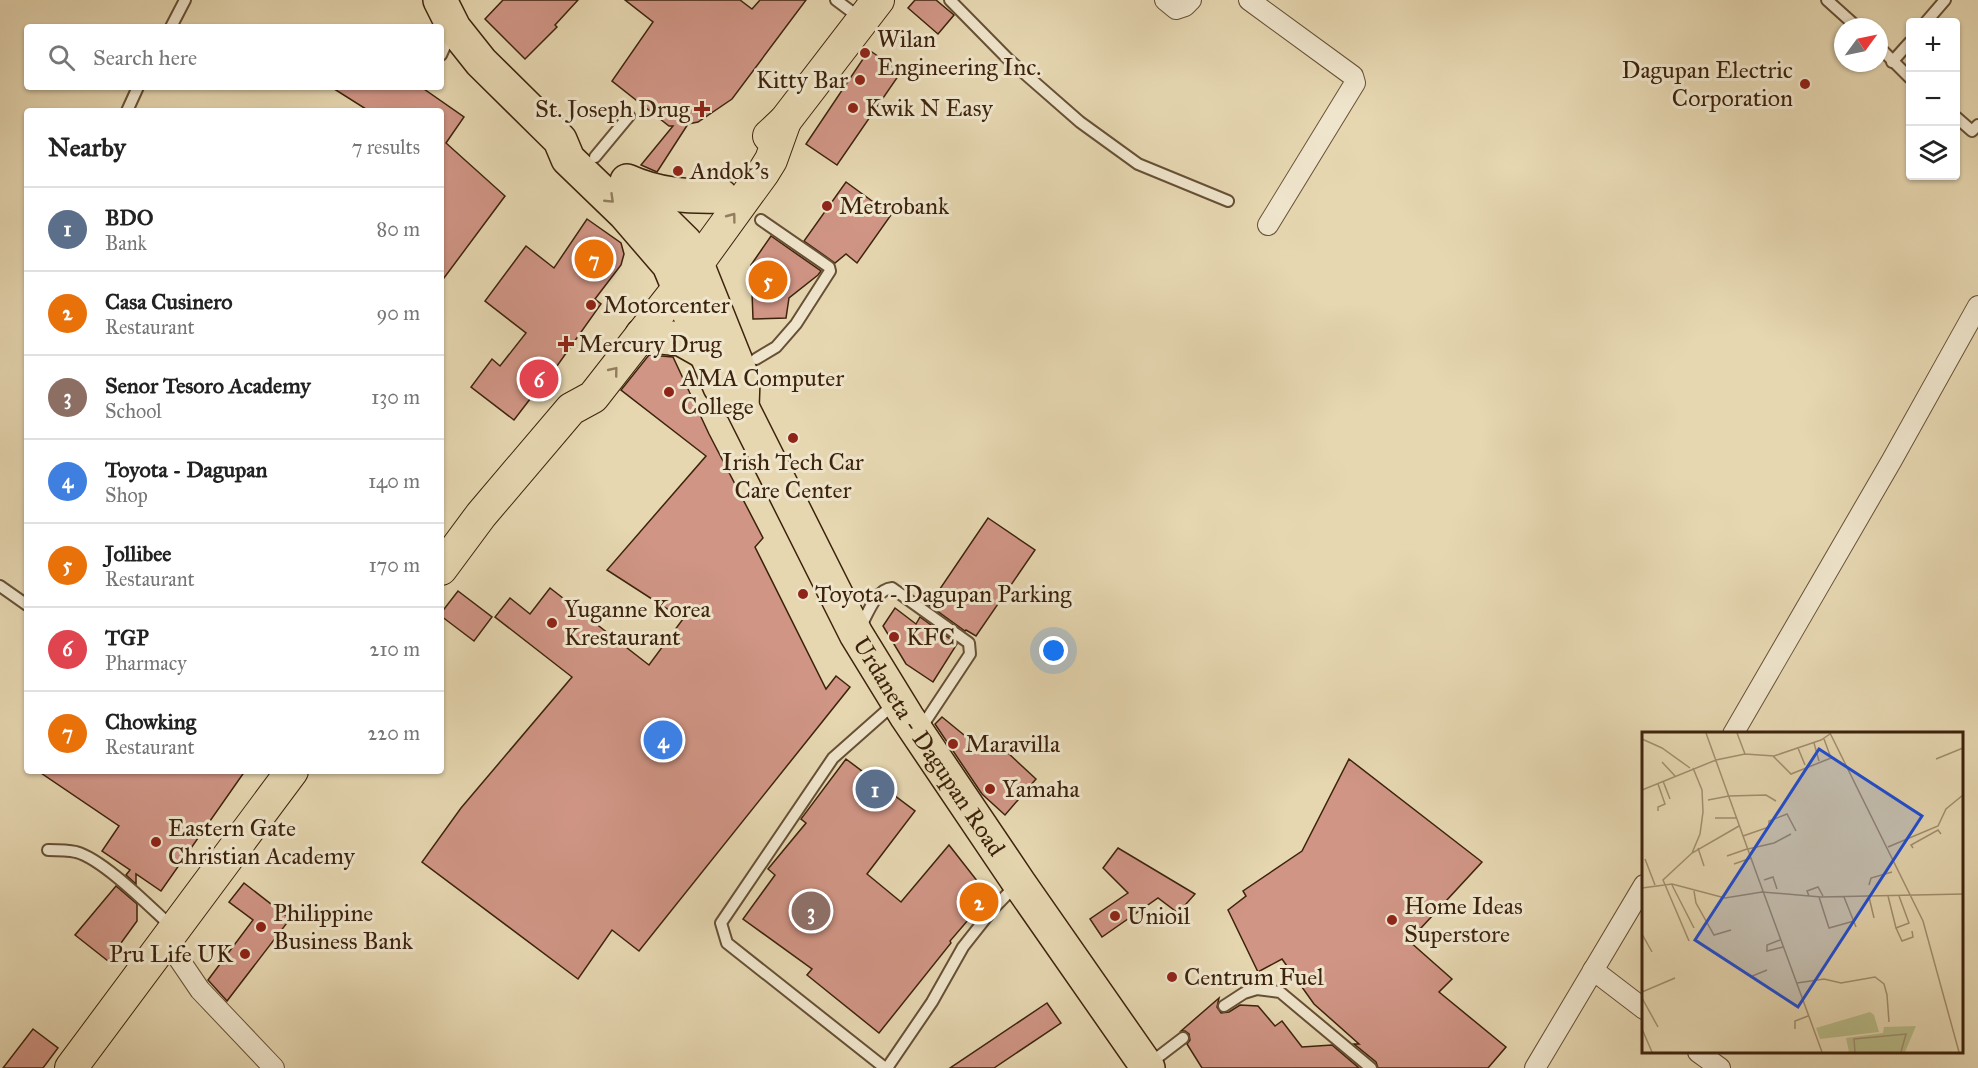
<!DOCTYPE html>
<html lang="en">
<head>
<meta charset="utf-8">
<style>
  body { margin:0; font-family:"IM FELL Great Primer",serif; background:#f2f2f2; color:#222 }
  .controls { position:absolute; right:18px; top:18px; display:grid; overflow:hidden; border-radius:6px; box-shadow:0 2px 4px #0004 }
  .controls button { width:54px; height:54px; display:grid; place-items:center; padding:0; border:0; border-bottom:2px solid #e0e0e0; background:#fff; color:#222; font:30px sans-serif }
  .compass { position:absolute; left:1834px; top:18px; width:54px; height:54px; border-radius:50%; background:#fff; box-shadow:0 2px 4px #0004; rotate:57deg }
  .you { position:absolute; left:1054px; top:651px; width:21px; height:21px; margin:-15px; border:4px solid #fff; border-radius:50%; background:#1a73e8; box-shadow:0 0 0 9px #1a73e833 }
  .badge { display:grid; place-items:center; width:39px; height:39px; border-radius:50%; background:#db2777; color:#fff; font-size:20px; font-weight:700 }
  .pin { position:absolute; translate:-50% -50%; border:3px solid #fff; box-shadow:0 2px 6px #0006 }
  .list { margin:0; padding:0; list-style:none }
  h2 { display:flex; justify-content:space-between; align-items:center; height:78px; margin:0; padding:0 24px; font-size:26px }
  h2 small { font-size:20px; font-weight:400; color:#767676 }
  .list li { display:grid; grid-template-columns:39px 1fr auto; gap:18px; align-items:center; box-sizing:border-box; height:84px; padding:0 24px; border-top:2px solid #e0e0e0 }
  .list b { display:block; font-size:22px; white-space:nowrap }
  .list p { margin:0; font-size:20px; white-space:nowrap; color:#767676 }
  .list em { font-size:20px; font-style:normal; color:#767676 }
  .icon { flex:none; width:33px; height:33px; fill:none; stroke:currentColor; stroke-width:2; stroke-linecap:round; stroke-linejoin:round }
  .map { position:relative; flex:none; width:1978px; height:1068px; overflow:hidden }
  .search { position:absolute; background:#fff; box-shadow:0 2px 4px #0004; left:24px; top:24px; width:420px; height:66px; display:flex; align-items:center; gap:15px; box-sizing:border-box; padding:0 21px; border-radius:6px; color:#767676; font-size:22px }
  .panel { position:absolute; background:#fff; box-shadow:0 2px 4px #0004; left:24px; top:108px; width:420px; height:666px; border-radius:6px }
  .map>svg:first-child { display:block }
  .building { fill:#d09585; stroke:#3d230c; stroke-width:1.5 }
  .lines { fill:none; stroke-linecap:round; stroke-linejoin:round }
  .lane-casing { stroke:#675035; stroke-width:14 }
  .street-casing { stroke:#675035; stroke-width:22 }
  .primary-casing { stroke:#3d230c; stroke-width:34 }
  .highway-casing { stroke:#3d230c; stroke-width:36 }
  .lane { stroke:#efe5cc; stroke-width:10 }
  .street { stroke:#efe5cc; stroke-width:20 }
  .primary { stroke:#e6d7b1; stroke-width:32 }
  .highway { stroke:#e6d7b1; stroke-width:33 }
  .oneway { stroke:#927d5e }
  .poi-dot { fill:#8f2418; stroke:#efe5cc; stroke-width:2 }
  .labels { text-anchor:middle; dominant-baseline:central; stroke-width:6; stroke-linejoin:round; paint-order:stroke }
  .poi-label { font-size:24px; fill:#3d230c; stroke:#efe5cc; text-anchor:start }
  .street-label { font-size:24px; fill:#3d230c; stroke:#efe5cc }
  .inset-road { fill:none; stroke:#a28f6f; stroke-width:1.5 }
  .view { fill:#1d4ed8; fill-opacity:0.15; stroke:#1d4ed8; stroke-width:3 }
  .inset-edge { fill:none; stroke:#3d230c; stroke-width:3 }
</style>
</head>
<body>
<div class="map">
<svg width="1978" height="1068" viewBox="0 0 1978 1068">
  <rect width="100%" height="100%" fill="#e6d7b1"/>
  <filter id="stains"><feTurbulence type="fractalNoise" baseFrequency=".00333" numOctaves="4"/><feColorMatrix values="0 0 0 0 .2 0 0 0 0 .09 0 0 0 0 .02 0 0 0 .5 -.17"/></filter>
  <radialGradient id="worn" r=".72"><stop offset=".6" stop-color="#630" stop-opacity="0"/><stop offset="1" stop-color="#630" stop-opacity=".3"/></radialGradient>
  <g class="building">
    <polygon points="503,0 578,0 555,25 557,27 525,59 485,19"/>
    <polygon points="625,0 740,0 752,9 760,0 806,0 732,99 698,122 688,124 657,172 641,165 673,126 669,126 612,81 653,22"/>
    <polygon points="915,0 936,0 954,15 938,34 908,8"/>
    <polygon points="869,50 901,72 837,165 806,144"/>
    <polygon points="331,87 421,87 464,117 446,143 505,196 441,282 441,111 369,111"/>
    <polygon points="846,182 891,215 857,263 846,254 835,263 804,241"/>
    <polygon points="587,219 621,243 624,254 621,265 595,299 601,304 552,373 554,374 539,392 537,390 514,420 471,387 492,359 500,366 526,333 485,301 526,246 554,268"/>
    <polygon points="771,236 821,271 818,275 789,298 786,318 753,319 751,265"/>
    <polygon points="649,355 673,357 709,434 763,538 755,547 826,689 836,676 850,687 639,951 612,930 578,979 422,862 461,808 572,677 495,617 510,598 530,614 550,588 649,665 683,619 607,570 706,456 621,390"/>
    <polygon points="988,518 1035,550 976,636 966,630 965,631 929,605"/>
    <polygon points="458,591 492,617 474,641 441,616 441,613"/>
    <polygon points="895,608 916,624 920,617 957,644 933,682 906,664 883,626"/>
    <polygon points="942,717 986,753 996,742 1036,779 1005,815 982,794 935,724"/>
    <polygon points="846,759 915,811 867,874 901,902 949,845 978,882 973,888 986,899 950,941 951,943 879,1033 807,975 812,969 743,919 775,875 768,869 806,823 801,819"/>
    <polygon points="1349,759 1482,862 1409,941 1452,979 1439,992 1506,1047 1488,1068 1378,1068 1376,1062 1354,1044 1359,1044 1314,1004 1282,959 1258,972 1228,910 1246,896 1243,891 1302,851"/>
    <polygon points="38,771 245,771 161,891 136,874 136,884 126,875 130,870 102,851 119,826"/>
    <polygon points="1118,848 1195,894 1178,913 1158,898 1102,937 1090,919 1128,893 1103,868"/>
    <polygon points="244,883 290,919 227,1001 208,980 253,920 229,902"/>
    <polygon points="116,886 137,904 137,921 108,961 75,935"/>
    <polygon points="1219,998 1217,1007 1221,1013 1229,1012 1240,1005 1258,1006 1275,1026 1282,1021 1302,1047 1332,1045 1359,1068 1202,1068 1187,1044 1190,1040 1189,1034 1185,1031 1181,1031"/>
    <polygon points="1047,1003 1061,1023 994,1068 950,1068"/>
    <polygon points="33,1029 58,1048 43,1068 3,1068"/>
  </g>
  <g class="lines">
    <defs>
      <g id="lane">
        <polyline points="836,0 860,18"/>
        <polyline points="950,0 1008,59 1080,122 1138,164 1228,201"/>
        <polyline points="1827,0 1857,27"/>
        <polyline points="1926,22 1945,0"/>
        <polyline points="171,27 185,0"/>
        <polyline points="1879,47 1910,78"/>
        <polyline points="441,55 451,33"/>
        <polyline points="1892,62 1910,42"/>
        <polyline points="127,111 138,87"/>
        <polyline points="1956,117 1972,131 1978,125"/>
        <polyline points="595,157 629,116"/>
        <polyline points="756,359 776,347 796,324 830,271 829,267 761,220"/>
        <polyline points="0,586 27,605"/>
        <path d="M860,628C867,615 876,589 892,588L969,643L970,654L921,728"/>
        <path d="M48,850C57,850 67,850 76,852C103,859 150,907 172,927"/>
        <polyline points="1224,1006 1244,993 1257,989 1280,992 1371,1068"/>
        <polyline points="1149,1064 1183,1038"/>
        <polyline points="885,1068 727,943 721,923 833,758 894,704"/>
        <polyline points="887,1068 932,1002 963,947 993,909 1016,885"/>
      </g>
      <g id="street">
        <polyline points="1165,0 1176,9 1185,6 1191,0"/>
        <polyline points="1249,0 1353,76 1355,83 1268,225"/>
        <polyline points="1733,734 1892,460 1978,306"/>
        <polyline points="166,940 200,990 274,1068"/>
        <polyline points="1593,970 1644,1009"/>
        <polyline points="1698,1052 1720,1068"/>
        <polyline points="1535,1068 1644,885"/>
      </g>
      <g id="primary">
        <polyline points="769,136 785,121 878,0"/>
        <polyline points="441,569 481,515 571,409 593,397 697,264 763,173 771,160 785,121"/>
        <polyline points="71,1068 292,771"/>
      </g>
      <g id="highway">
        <path id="s1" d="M440,0L454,28L481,62L560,140L568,159L625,214L669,265L720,387L742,407L856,634L907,717L1019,883L1148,1068"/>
        <path d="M627,181C658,195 688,197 721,196"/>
        <polyline points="627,185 685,242 697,264 743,379 742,407"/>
        <polyline points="642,335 681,339 704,352"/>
      </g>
    </defs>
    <use href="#lane" class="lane-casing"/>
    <use href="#street" class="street-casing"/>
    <use href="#primary" class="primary-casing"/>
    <use href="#highway" class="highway-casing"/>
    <use href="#lane" class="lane"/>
    <use href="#street" class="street"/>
    <use href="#primary" class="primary"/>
    <use href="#highway" class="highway"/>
  </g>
  <defs><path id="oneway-chevron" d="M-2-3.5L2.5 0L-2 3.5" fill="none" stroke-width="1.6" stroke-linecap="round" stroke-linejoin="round" transform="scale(1.5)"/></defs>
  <g class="oneway">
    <use href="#oneway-chevron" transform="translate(610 199) rotate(44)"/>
    <use href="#oneway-chevron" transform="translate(732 217) rotate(-53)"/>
    <use href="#oneway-chevron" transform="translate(614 371) rotate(-51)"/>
  </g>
  <g class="poi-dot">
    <circle cx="865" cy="53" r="6"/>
    <circle cx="860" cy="80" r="6"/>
    <circle cx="1805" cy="84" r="6"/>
    <circle cx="853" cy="108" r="6"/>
    <path d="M699 100h6v6h6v6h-6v6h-6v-6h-6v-6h6z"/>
    <circle cx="678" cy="171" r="6"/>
    <circle cx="827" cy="206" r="6"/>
    <circle cx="591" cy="305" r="6"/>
    <path d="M563 335h6v6h6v6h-6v6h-6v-6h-6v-6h6z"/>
    <circle cx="669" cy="392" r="6"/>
    <circle cx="793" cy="438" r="6"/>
    <circle cx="803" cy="594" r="6"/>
    <circle cx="552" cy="623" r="6"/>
    <circle cx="894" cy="637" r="6"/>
    <circle cx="953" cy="744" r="6"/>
    <circle cx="990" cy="789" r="6"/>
    <circle cx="156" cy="842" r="6"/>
    <circle cx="1115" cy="916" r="6"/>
    <circle cx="1392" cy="920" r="6"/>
    <circle cx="261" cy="927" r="6"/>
    <circle cx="245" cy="954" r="6"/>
    <circle cx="1172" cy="977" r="6"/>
  </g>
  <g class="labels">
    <g class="poi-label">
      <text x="877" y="39">Wilan<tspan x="877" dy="28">Engineering Inc.</tspan></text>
      <text x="1793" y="70" text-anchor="end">Dagupan Electric<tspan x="1793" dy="28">Corporation</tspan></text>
      <text x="848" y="80" text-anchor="end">Kitty Bar</text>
      <text x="865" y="108">Kwik N Easy</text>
      <text x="690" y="109" text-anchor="end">St. Joseph Drug</text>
      <text x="690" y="171">Andok's</text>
      <text x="839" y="206">Metrobank</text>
      <text x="603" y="305">Motorcenter</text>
      <text x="578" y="344">Mercury Drug</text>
      <text x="681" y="378">AMA Computer<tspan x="681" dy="28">College</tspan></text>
      <text x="793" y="462" text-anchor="middle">Irish Tech Car<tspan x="793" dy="28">Care Center</tspan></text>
      <text x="815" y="594">Toyota - Dagupan Parking</text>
      <text x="564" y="609">Yuganne Korea<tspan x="564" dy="28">Krestaurant</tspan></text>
      <text x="906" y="637">KFC</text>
      <text x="965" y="744">Maravilla</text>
      <text x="1002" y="789">Yamaha</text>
      <text x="168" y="828">Eastern Gate<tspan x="168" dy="28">Christian Academy</tspan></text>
      <text x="1404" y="906">Home Ideas<tspan x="1404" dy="28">Superstore</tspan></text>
      <text x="273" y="913">Philippine<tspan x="273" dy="28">Business Bank</tspan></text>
      <text x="1127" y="916">Unioil</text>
      <text x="233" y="954" text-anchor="end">Pru Life UK</text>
      <text x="1184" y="977">Centrum Fuel</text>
    </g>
    <g class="street-label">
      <text stroke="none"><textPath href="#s1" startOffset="903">Urdaneta - Dagupan Road</textPath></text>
    </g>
  </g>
  <g transform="translate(1642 732)">
    <rect width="321" height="321" fill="#e6d7b1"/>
    <path d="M228,280L232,283L237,300L178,307L174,296ZM274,294L263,320H207L204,306L241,301L242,295Z" fill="#b8bd8a"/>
    <path class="inset-road" d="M64,1L114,140M95,1L103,22M188,1L281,189L317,320M0,7L20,16L48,36M172,11L177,29M156,16L163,33M131,24L149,42L189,26L182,7M294,27L321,16M20,30L33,44M21,49L28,67M16,52L23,72L16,75V79M0,58L74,28L103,22L132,24L179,8L188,2M87,64L124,63L134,69M66,68L87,64M73,86H94M101,104L127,95V89L145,82L154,99M246,115L296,94L304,77L321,63M56,116L62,134M271,116L269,113L296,98L299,102M106,117L132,111L149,102M50,121L58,102L61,80L60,58L51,36M85,124L105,117M3,127L13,153M92,132L109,126M114,140L180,320M122,148L131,145L135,157M30,153L52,196M227,153L229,146L250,140M0,156L30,152L83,166L120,160L179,165L321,162M52,159L54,171L72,203L89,198M167,164L165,159L176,155L181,164M246,164L254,196L267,191L257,164M177,165L187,196L212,189M202,165L214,195M227,165L232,186M254,196L260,209L271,205L270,199M0,202L10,220M138,208L125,213V219L141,215M47,209L21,148L50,121L97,94M108,245L125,238M155,251L182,247L199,251L233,245L242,252L245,263L247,290M0,260L33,246M0,266L16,295M0,297L10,320M153,297V289L166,284M213,320L212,307L264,302L259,320"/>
    <path class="view" d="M177,17L280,84L156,275L53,208Z"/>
    <rect width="321" height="321" class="inset-edge"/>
  </g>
  <rect width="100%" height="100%" filter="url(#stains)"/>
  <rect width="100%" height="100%" fill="url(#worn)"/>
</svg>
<div class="controls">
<button>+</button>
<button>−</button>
<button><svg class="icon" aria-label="layers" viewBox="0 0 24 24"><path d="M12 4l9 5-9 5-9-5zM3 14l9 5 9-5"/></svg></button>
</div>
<svg class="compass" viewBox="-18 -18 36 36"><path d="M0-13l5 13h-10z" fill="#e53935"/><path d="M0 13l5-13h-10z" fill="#767676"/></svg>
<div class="you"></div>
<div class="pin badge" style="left:875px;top:789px;background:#5c6f8a">1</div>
<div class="pin badge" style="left:979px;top:902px;background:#e8710a">2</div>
<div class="pin badge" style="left:811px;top:911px;background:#8d6e63">3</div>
<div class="pin badge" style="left:663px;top:740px;background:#3f7fe0">4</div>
<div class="pin badge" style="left:768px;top:280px;background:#e8710a">5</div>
<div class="pin badge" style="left:539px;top:379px;background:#e0444e">6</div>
<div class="pin badge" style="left:594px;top:259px;background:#e8710a">7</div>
<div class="search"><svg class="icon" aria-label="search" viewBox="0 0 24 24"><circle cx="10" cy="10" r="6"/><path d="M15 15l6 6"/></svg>Search here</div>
<section class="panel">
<h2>Nearby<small>7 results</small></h2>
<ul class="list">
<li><span class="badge" style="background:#5c6f8a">1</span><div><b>BDO</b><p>Bank</p></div><em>80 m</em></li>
<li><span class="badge" style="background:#e8710a">2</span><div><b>Casa Cusinero</b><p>Restaurant</p></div><em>90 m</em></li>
<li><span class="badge" style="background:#8d6e63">3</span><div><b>Senor Tesoro Academy</b><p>School</p></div><em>130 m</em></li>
<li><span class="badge" style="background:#3f7fe0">4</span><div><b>Toyota - Dagupan</b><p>Shop</p></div><em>140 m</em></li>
<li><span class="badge" style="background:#e8710a">5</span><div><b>Jollibee</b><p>Restaurant</p></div><em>170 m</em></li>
<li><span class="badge" style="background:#e0444e">6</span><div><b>TGP</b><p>Pharmacy</p></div><em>210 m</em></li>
<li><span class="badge" style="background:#e8710a">7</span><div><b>Chowking</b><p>Restaurant</p></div><em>220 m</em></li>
</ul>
</section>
</div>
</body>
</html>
